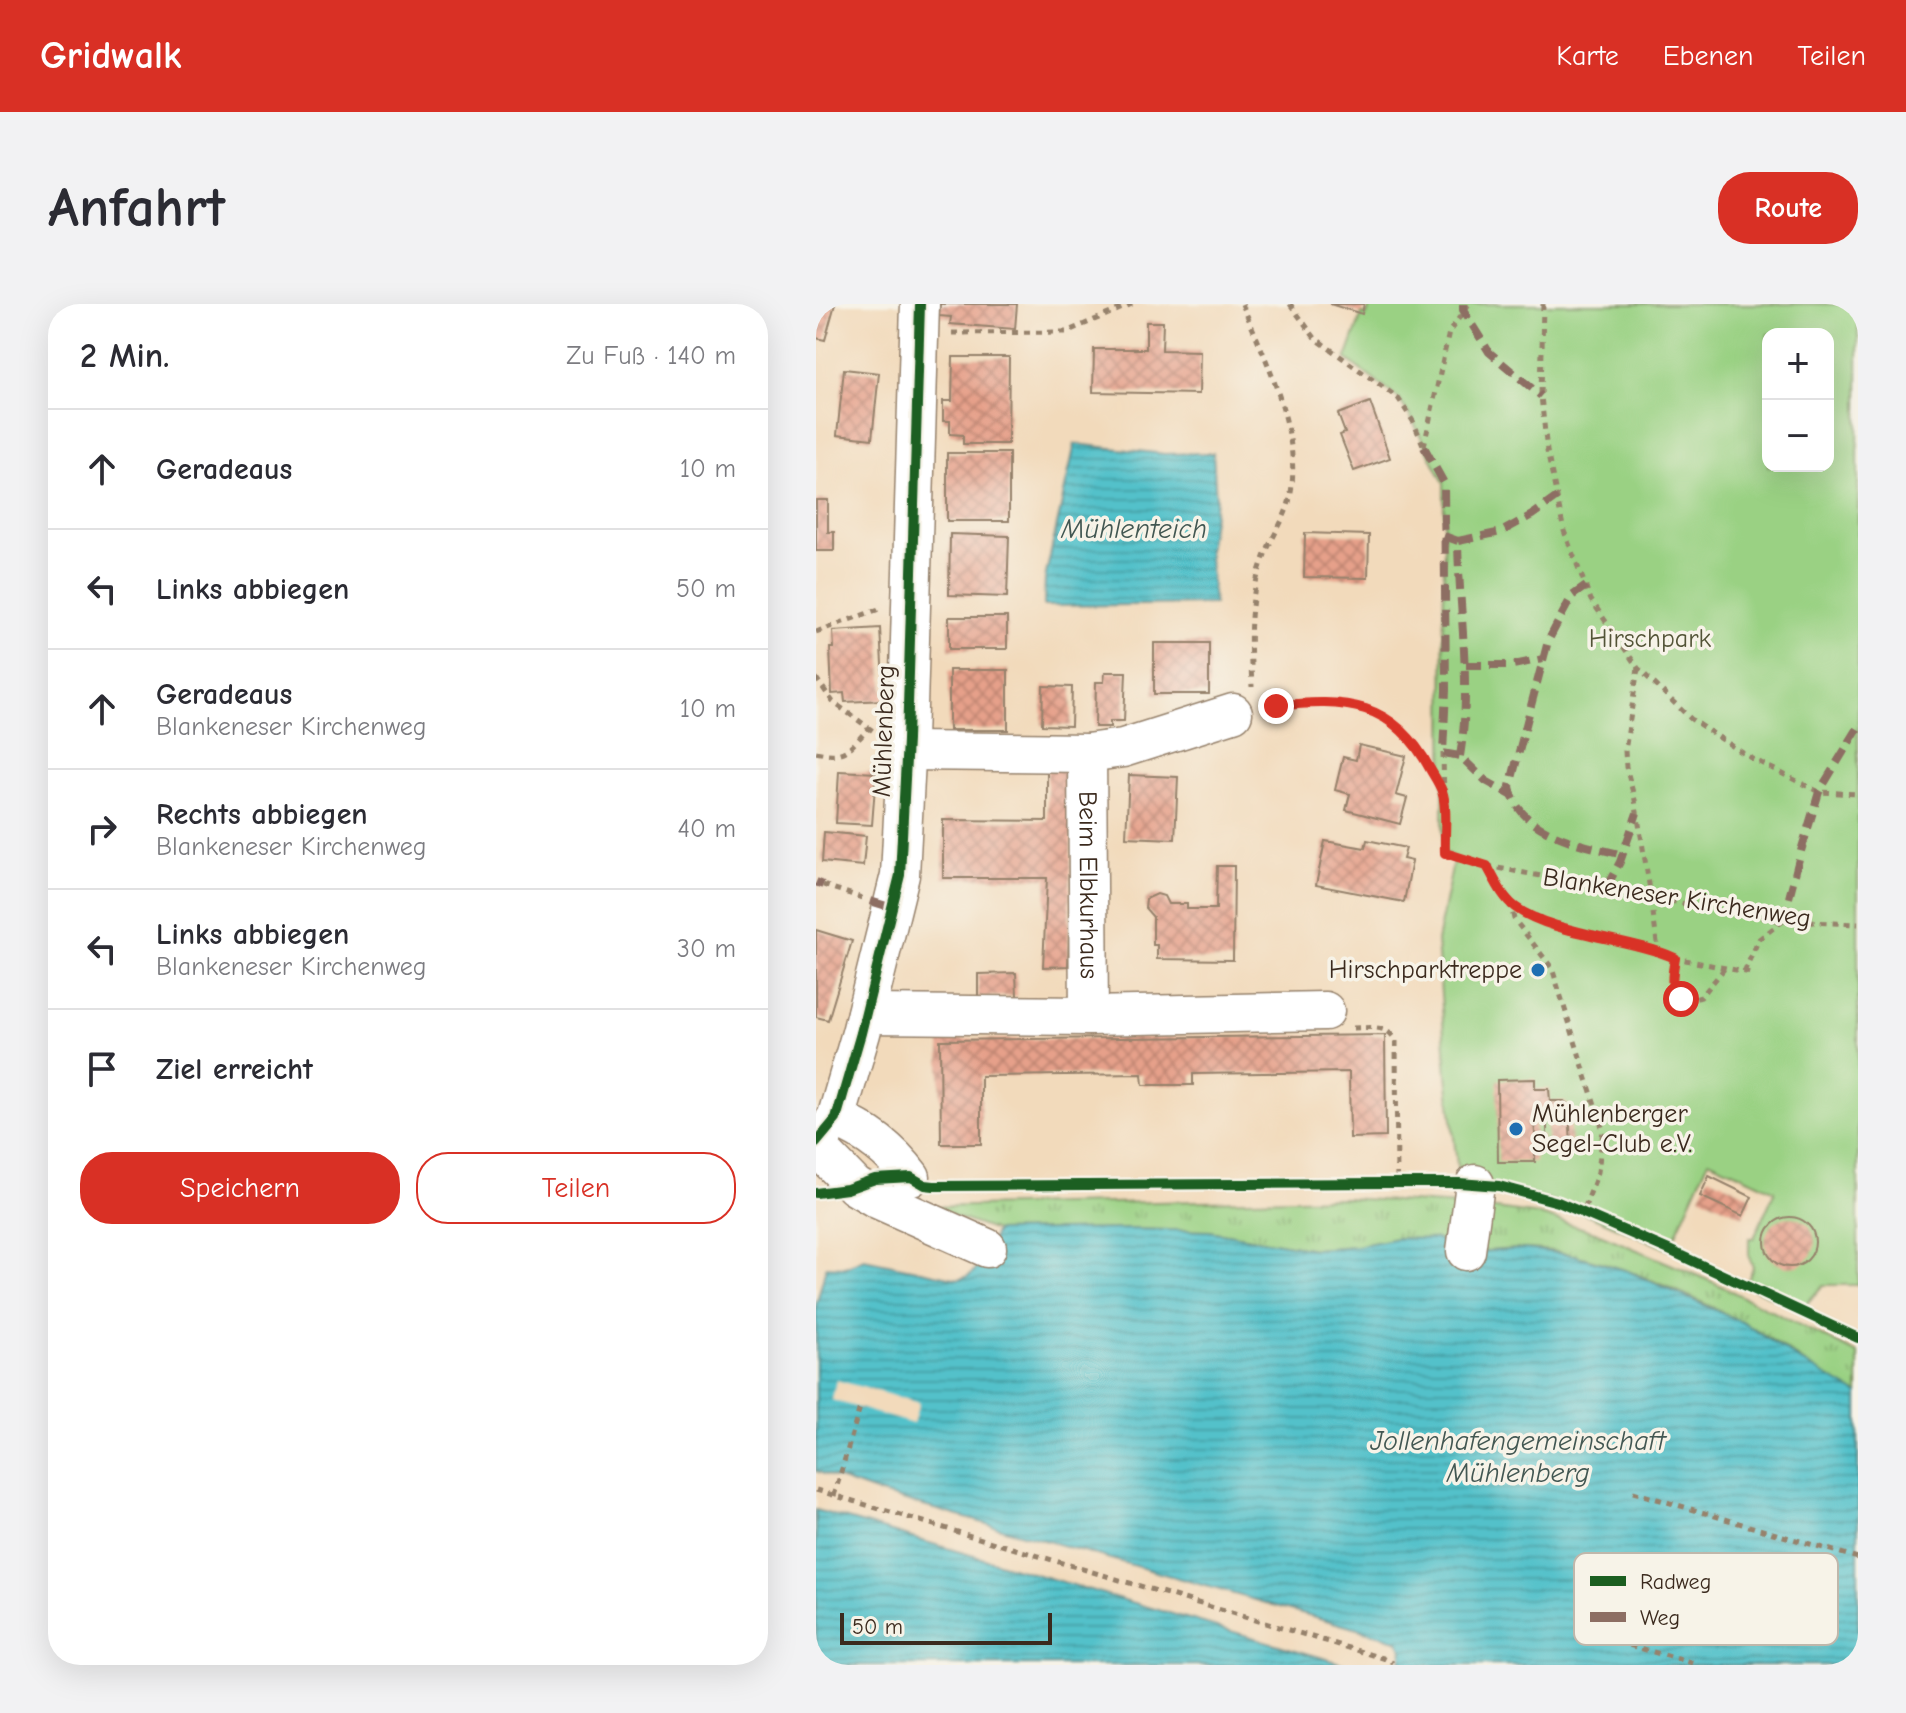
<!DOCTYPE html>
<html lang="de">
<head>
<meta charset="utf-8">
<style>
  body { margin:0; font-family:"Comic Neue",sans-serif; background:#f2f2f3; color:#2b2b33 }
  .controls { position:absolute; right:24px; top:24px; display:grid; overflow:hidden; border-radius:16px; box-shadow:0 8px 32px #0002 }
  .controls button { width:72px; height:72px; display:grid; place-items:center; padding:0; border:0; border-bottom:2px solid #e1e1e2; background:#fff; color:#2b2b33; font:40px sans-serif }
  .scale { position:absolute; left:24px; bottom:20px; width:212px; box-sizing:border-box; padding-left:8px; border:4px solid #3b2a1e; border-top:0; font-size:22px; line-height:28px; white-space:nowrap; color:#3b2a1e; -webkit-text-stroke:6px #f7f3e8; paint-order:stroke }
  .stop { position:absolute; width:24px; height:24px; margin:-18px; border:6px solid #d93025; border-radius:50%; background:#fff }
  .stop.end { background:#d93025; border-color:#fff; box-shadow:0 2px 8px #0008 }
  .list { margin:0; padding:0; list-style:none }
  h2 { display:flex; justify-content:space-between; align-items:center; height:104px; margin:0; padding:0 32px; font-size:34px }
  h2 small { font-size:26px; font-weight:400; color:#7c7c81 }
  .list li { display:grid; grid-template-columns:52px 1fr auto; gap:24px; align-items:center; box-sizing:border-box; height:120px; padding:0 32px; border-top:2px solid #e1e1e2 }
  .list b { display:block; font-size:30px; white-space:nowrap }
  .list p { margin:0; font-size:26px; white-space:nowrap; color:#7c7c81 }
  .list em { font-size:26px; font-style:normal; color:#7c7c81 }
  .actions { display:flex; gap:16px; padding:24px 32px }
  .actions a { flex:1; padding:18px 0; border:2px solid #d93025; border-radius:32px; text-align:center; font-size:28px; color:#d93025 }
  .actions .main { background:#d93025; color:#fff }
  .icon { flex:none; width:44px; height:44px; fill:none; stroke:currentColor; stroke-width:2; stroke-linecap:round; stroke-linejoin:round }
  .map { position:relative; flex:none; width:1042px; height:1361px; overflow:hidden; border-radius:32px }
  header { display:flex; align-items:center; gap:48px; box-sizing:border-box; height:112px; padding:0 40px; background:#d93025; color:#fff }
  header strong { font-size:38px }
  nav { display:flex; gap:44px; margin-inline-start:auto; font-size:28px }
  .intro { display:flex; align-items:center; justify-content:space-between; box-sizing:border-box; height:192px; padding:0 48px }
  h1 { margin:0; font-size:56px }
  .button { padding:20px 36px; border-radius:32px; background:#d93025; color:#fff; font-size:28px; font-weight:700 }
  main { display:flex; gap:48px; padding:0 48px }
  aside { flex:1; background:#fff; border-radius:32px; box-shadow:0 8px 32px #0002 }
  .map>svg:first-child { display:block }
  .grass { fill:url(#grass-tufts); stroke:#6a7e50; stroke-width:2 }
  .park { fill:#9ad183; stroke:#6a7e50; stroke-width:2; fill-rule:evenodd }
  .water { fill:url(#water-rules); stroke:#477674; stroke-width:2 }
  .pier { fill:#f2dabb }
  .building { fill:url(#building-cross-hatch) }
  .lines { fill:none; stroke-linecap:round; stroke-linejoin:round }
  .minor-casing { stroke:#96826c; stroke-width:41 }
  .path { stroke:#96826c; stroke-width:5; stroke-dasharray:6 6; stroke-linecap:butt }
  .minor { stroke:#fff; stroke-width:38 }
  .path-bridge { stroke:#96826c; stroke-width:5; stroke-dasharray:6 6; stroke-linecap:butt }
  .quiet { stroke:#8d6e63; stroke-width:8; stroke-dasharray:16 8; stroke-linecap:butt }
  .cycleway-casing { stroke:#f7f3e8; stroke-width:15 }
  .cycleway { stroke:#1b5e20; stroke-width:10 }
  .route { stroke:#d93025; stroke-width:10 }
  .poi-dot { fill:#1f6fb2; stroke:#f7f3e8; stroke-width:3 }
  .labels { text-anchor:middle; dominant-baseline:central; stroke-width:7; stroke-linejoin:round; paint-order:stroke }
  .park-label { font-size:26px; fill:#535437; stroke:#f7f3e8 }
  .street-label { font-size:26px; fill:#3b2a1e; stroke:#f7f3e8 }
  .poi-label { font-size:26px; fill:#3b2a1e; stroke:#f7f3e8; text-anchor:end }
  .water-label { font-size:28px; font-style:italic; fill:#425752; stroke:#f7f3e8 }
  .key { fill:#f7f3e8; stroke:#bfb7ab; stroke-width:2 }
  .key-label { font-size:22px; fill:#3b2a1e }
</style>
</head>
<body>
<header>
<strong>Gridwalk</strong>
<nav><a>Karte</a><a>Ebenen</a><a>Teilen</a></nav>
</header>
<div class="intro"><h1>Anfahrt</h1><a class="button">Route</a></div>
<main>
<aside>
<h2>2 Min.<small>Zu Fuß · 140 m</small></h2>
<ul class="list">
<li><svg class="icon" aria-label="ahead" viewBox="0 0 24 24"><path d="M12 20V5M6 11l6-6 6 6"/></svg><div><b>Geradeaus</b></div><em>10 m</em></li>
<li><svg class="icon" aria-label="left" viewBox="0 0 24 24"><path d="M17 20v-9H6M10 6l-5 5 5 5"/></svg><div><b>Links abbiegen</b></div><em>50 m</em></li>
<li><svg class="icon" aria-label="ahead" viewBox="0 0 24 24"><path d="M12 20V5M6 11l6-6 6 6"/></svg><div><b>Geradeaus</b><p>Blankeneser Kirchenweg</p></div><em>10 m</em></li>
<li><svg class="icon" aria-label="right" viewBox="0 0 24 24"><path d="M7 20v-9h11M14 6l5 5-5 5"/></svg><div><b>Rechts abbiegen</b><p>Blankeneser Kirchenweg</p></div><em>40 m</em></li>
<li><svg class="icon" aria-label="left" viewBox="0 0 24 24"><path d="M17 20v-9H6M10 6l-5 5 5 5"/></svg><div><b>Links abbiegen</b><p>Blankeneser Kirchenweg</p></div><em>30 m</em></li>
<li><svg class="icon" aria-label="arrive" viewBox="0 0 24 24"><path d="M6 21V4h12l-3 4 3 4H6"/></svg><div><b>Ziel erreicht</b></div></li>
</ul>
<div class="actions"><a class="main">Speichern</a><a>Teilen</a></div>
</aside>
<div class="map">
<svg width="1042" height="1361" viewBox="0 0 1042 1361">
  <defs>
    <pattern id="grass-tufts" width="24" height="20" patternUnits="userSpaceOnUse" patternTransform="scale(2)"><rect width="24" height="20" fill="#9ad183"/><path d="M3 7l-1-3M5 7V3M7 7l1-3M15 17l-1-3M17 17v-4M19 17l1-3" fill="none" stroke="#7faa6b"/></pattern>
    <pattern id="water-rules" width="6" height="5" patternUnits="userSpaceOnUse" patternTransform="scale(2)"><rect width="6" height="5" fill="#53c1ca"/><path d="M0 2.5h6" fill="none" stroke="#469da3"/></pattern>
    <pattern id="building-cross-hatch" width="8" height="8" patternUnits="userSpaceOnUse" patternTransform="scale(2)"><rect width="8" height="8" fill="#e6a08a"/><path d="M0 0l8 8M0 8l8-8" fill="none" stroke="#bc8370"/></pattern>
  </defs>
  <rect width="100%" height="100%" fill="#f7f3e8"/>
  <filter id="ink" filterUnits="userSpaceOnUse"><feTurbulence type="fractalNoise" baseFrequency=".0125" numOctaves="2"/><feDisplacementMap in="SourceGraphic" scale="16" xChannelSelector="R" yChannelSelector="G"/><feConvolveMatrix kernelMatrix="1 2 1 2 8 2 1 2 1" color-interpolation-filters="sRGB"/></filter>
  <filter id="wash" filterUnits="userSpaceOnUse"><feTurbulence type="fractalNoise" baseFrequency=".006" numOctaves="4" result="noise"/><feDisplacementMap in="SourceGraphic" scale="32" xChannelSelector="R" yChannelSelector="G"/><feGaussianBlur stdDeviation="1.8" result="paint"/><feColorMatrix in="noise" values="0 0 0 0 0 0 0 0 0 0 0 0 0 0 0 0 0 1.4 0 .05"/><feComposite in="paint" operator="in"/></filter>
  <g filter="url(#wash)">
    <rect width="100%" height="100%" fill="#f2dabb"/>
    <g class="grass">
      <polygon points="529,894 643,901 639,944 581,934 541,942 498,945 393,927 310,925 180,927 111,903"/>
      <path d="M665,903L724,911L779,928L899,979L1042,1050V1090C1000,1072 967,1040 927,1019C867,987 777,946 708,945C691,945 675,947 659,948Z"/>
    </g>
    <path class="park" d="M554,0H1042V981H1007L985,1006L930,981L937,963L933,953V934H938L959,887L893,856L853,946C781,914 723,885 643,879L631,771L621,637L638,554L627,547L628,179L597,117L582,94L530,55L546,10L551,11ZM952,30H1012V162H952Z"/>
    <g class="water">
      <polygon points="259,140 348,150 397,149 400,196 392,246 398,300 228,302 229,275"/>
      <path d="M310,925L393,927L498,945L541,942L581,934L620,935L639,944L659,948L709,945L758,951L812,967L928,1019L985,1057L1042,1090V1361H584L587,1346L582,1337L570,1333L65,1190L0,1167V1002L10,962L29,963L48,955L143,975C165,971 171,945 180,927Z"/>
      <polygon points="0,1206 531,1361 0,1361"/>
    </g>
    <polygon class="pier" points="20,1076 103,1099 97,1120 16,1096"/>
    <g id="blocks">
      <g class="building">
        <polygon points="0,0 19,0 9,36 0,34"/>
        <polygon points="124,0 201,0 199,25 134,20 135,13 123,12"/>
        <polygon points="514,0 548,0 546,10"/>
        <polygon points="330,18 347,18 346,46 384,47 383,90 277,88 278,45 330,45"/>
        <polygon points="137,53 193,53 192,140 147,140 147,131 134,130 134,117 127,117 127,97 136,97"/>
        <polygon points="28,65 63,69 56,135 21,131"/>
        <polygon points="554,98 574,154 538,167 524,131 529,129 522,110"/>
        <rect x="131" y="149" width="62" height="68"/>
        <polygon points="0,196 12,196 12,228 18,228 18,247 0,247"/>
        <polygon points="489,229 553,231 552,274 488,273"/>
        <polygon points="134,230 193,232 191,293 133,291"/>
        <rect x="133" y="313" width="58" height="32"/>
        <polygon points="64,324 68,396 29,398 28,389 16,390 14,344 18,344 17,327"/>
        <rect x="338" y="339" width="55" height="51"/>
        <rect x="133" y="366" width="59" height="60"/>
        <polygon points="289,368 310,368 308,417 294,417 294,423 279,423 280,378 288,378"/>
        <polygon points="227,382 256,383 255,422 226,421"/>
        <polygon points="543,441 590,452 580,491 591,494 584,520 530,506 534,490 519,486 527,453 540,456"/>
        <polygon points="231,465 256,465 256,517 252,662 227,663 231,574 127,574 127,516 231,517"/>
        <polygon points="23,467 60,469 56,521 20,519"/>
        <polygon points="313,471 362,473 359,535 310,533"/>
        <polygon points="8,528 50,532 47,562 6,558"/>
        <polygon points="551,536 590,544 587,555 596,557 588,598 500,581 509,537 549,544"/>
        <polygon points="401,562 418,562 417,656 341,655 341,641 337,641 337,613 329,604 330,595 341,590 348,592 352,600 371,600 371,605 400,605"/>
        <polygon points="0,626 36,637 12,716 0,713"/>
        <polygon points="200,669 201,692 162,693 162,670"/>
        <polygon points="569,731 570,833 534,834 533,768 377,770 377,781 327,781 326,770 165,772 165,840 125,840 124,736"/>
        <polygon points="719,775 719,785 733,785 734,797 748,797 753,802 755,842 731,842 731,813 718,813 719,831 727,831 727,841 719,841 719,858 682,858 681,776"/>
        <polygon points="893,872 936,893 927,912 884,892"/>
        <circle cx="974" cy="938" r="25"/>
      </g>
    </g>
  </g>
  <g filter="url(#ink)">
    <use href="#blocks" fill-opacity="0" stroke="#96826c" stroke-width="2"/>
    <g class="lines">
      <defs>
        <g id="minor">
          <polyline points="91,447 271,449 307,444 417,409"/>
          <path id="s1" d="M271,449L273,712"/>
          <polyline points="50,710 273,712 509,707"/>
          <path d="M20,815C52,828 75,846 95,873"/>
          <polyline points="0,839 20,815 45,729 84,571 91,436 104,0"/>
          <polyline points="0,842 39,882 61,895 171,944"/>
          <polyline points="650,947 659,880"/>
        </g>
      </defs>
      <use href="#minor" class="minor-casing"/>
      <g class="path">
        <path d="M426,0C450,55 487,132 474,194C470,215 454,235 447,256C431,298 434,339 436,383"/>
        <polyline points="474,0 499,34 582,94 597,117 608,143"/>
        <polyline points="727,0 725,92 731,147 748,227 775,296 822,364 875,415 933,453 1003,488 1042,490"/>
        <polyline points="136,29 250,28 316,0"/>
        <polyline points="608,142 633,28 653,0"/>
        <polyline points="0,328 63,305"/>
        <polyline points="822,364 809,447 810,463 819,496 834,586"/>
        <polyline points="0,374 17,398 60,429"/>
        <path d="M446,404C507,394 562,390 603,445C612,457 619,474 626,488"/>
        <path d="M0,448C29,455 33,445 52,425"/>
        <polyline points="627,449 629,549 655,559 795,585"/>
        <polyline points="671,562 683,584 701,604 735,619 842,646 859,654 935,669"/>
        <polyline points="7,581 46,594"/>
        <polyline points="694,598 698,615 736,664 787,826 782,868 767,908"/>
        <polyline points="874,601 967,617 1042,620"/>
        <polyline points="837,609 842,646"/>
        <polyline points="859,654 858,687 860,692 870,697 885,693 908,665"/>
        <polyline points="928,668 943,635 967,617"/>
        <path d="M537,724C554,724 571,720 580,737L581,879"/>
        <polyline points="0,1186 567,1354 577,1359"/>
        <polyline points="817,1188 1042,1254"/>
        <polyline points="18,1192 44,1103"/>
        <polyline points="804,1279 788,1334 883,1361"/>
      </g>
      <use href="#minor" class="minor"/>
      <polyline class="path-bridge" points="795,585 874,601"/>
      <g class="quiet">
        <polyline points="647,0 647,6 673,48 725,92"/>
        <polyline points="608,143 628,179 630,386 627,449 644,452 670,477 695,491"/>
        <path d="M628,232L642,237C643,308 656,381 644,452"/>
        <polyline points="642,237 685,228 716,211 741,193"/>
        <path d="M770,282L756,292L732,337L694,482C701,530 768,541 807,551"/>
        <polyline points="650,361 697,361 727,355"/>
        <polyline points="0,578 7,581"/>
        <polyline points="790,584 804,558 821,509"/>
        <polyline points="54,597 77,604"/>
        <polyline points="967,617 985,547 1003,488 1042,424"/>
      </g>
      <defs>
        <g id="cycleway">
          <polyline points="0,839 20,815 45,729 84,571 91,436 104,0"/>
          <polyline points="0,889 31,885 59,875 95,873 109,881 118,882 571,879 643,879 683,882 742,898 853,946 1042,1034"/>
        </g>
      </defs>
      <use href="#cycleway" class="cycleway-casing"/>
      <use href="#cycleway" class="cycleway"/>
    </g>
  </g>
  <g class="lines" filter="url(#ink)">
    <path class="route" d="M460,402C529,394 578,397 614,465C618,472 623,479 626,487C632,504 628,530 629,549L671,562C679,576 686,593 699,603C735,630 814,634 859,654C857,668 852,685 865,695"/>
  </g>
  <g class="poi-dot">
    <circle cx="722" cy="666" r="8"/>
    <circle cx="700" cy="825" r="8"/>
  </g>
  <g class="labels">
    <g class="park-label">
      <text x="834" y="335">Hirschpark</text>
    </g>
    <g class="street-label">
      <text transform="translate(68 427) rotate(-88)">Mühlenberg</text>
      <text stroke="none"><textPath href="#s1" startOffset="132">Beim Elbkurhaus</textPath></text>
      <text transform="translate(861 594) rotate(9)">Blankeneser Kirchenweg</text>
    </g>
    <g class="poi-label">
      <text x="706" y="666">Hirschparktreppe</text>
      <text x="716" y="810" text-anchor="start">Mühlenberger<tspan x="716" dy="30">Segel-Club e.V.</tspan></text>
    </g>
    <g class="water-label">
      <text x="318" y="225">Mühlenteich</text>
      <text x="702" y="1137">Jollenhafengemeinschaft<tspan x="702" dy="32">Mühlenberg</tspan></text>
    </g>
  </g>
  <rect x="758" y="1249" width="264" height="92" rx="12" class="key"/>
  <rect x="774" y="1272" width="36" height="10" fill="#1b5e20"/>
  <rect x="774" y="1308" width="36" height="10" fill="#8d6e63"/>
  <g class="key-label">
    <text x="824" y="1285">Radweg</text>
    <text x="824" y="1321">Weg</text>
  </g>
</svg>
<div class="controls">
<button>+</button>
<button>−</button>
</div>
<div class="scale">50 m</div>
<div class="stop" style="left:865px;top:695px"></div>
<div class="stop end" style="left:460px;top:402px"></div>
</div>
</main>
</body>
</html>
